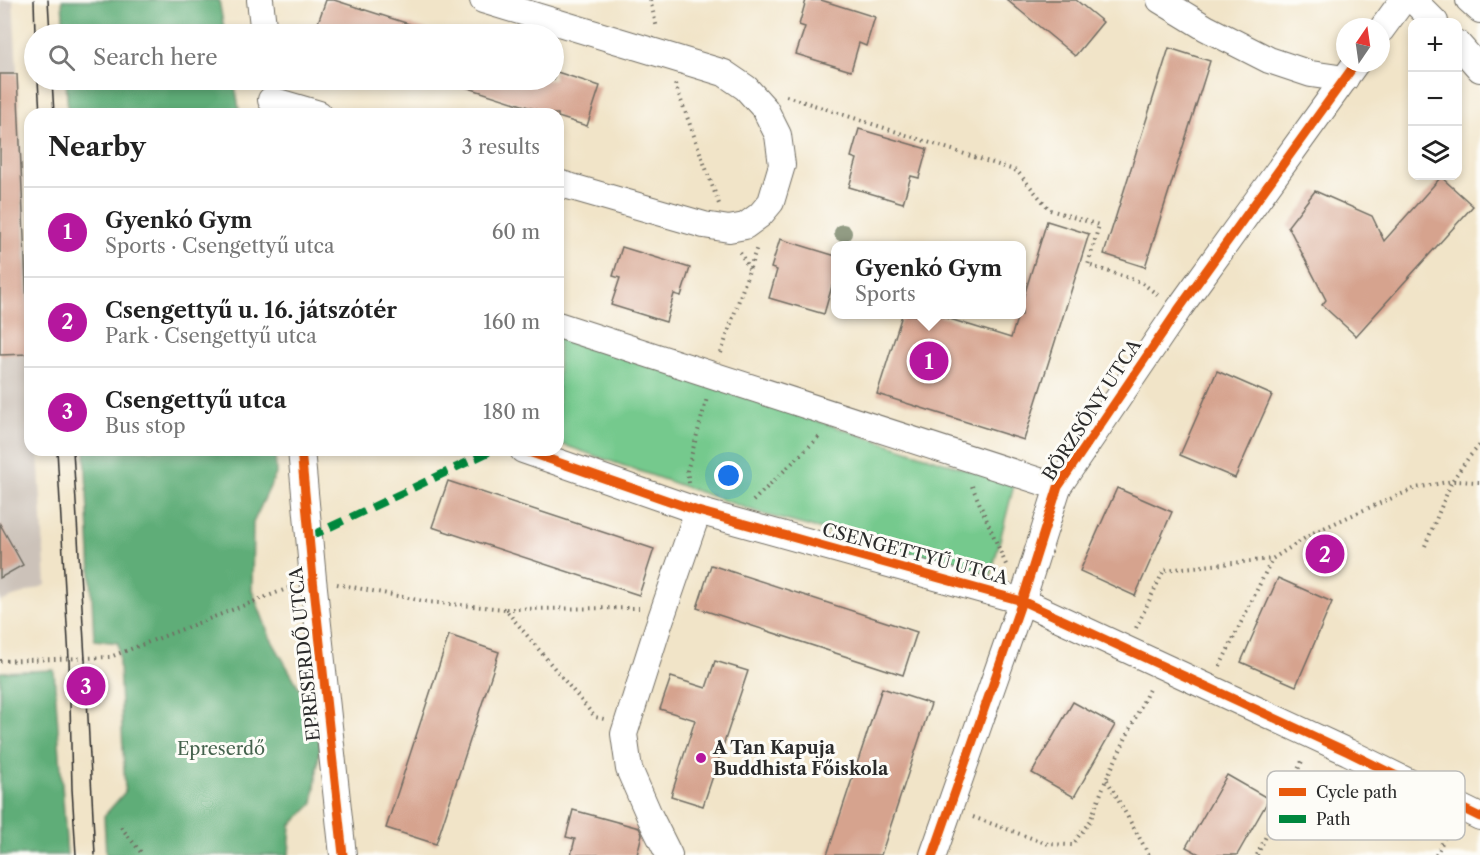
<!DOCTYPE html>
<html lang="en">
<head>
<meta charset="utf-8">
<style>
  body { margin:0; font-family:"Libre Caslon Text",serif; background:#f6f6f6; color:#222 }
  .controls { position:absolute; right:18px; top:18px; display:grid; overflow:hidden; border-radius:12px; box-shadow:0 3px 9px #0003 }
  .controls button { width:54px; height:54px; display:grid; place-items:center; padding:0; border:0; border-bottom:2px solid #e0e0e0; background:#fff; color:#222; font:30px sans-serif }
  .compass { position:absolute; left:1336px; top:18px; width:54px; height:54px; border-radius:50%; background:#fff; box-shadow:0 3px 9px #0003; rotate:13deg }
  .you { position:absolute; left:729px; top:476px; width:21px; height:21px; margin:-15px; border:4px solid #fff; border-radius:50%; background:#1a73e8; box-shadow:0 0 0 9px #1a73e833 }
  .badge { display:grid; place-items:center; width:39px; height:39px; border-radius:50%; background:#b5179e; color:#fff; font-size:20px; font-weight:700 }
  .pin { position:absolute; translate:-50% -50%; border:3px solid #fff; box-shadow:0 2px 6px #0006 }
  .popup { position:absolute; left:831px; top:241px; width:195px; height:78px; box-sizing:border-box; display:grid; place-content:center; border-radius:12px; background:#fff; filter:drop-shadow(0 2px 4px #0005); font-size:20px; white-space:nowrap; color:#767676 }
  .popup b { font-size:22px; color:#222 }
  .popup::after { content:''; position:absolute; left:50%; top:100%; margin-left:-12px; border:12px solid transparent; border-top-color:#fff }
  .list { margin:0; padding:0; list-style:none }
  h2 { display:flex; justify-content:space-between; align-items:center; height:78px; margin:0; padding:0 24px; font-size:26px }
  h2 small { font-size:20px; font-weight:400; color:#767676 }
  .list li { display:grid; grid-template-columns:39px 1fr auto; gap:18px; align-items:center; box-sizing:border-box; height:90px; padding:0 24px; border-top:2px solid #e0e0e0 }
  .list b { display:block; font-size:22px; white-space:nowrap }
  .list p { margin:0; font-size:20px; white-space:nowrap; color:#767676 }
  .list em { font-size:20px; font-style:normal; color:#767676 }
  .icon { flex:none; width:33px; height:33px; fill:none; stroke:currentColor; stroke-width:2; stroke-linecap:round; stroke-linejoin:round }
  .map { position:relative; flex:none; width:1480px; height:855px; overflow:hidden }
  .search { position:absolute; background:#fff; box-shadow:0 3px 9px #0003; left:24px; top:24px; width:540px; height:66px; display:flex; align-items:center; gap:15px; box-sizing:border-box; padding:0 21px; border-radius:33px; color:#767676; font-size:22px }
  .panel { position:absolute; background:#fff; box-shadow:0 3px 9px #0003; left:24px; top:108px; width:540px; height:348px; border-radius:18px }
  .map>svg:first-child { display:block }
  .industrial { fill:#ccc2b9 }
  .green { fill:#74c98d; stroke:#507a5c; stroke-width:1.5 }
  .forest { fill:#5fad78; stroke:#456c52; stroke-width:1.5 }
  .building { fill:#d6a38e }
  .lines { fill:none; stroke-linecap:round; stroke-linejoin:round }
  .minor-casing { stroke:#706c62; stroke-width:28 }
  .path { stroke:#706c62; stroke-width:4; stroke-dasharray:1.5 4.5; stroke-linecap:butt }
  .minor { stroke:#fff; stroke-width:26 }
  .tram { stroke:#2b2b2b; stroke-width:1.5 }
  .quiet { stroke:#00873e; stroke-width:8; stroke-dasharray:15 8; stroke-linecap:butt }
  .cycleway-casing { stroke:#fdfcf7; stroke-width:13 }
  .cycleway { stroke:#e8590c; stroke-width:9 }
  .tree { fill:#929c84 }
  .poi-dot { fill:#b5179e; stroke:#fdfcf7; stroke-width:2 }
  .labels { text-anchor:middle; dominant-baseline:central; stroke-width:6; stroke-linejoin:round; paint-order:stroke }
  .street-label { font-size:18px; fill:#2b2b2b; stroke:#fdfcf7 }
  .poi-label { font-size:18px; font-weight:bold; fill:#2b2b2b; stroke:#fdfcf7; text-anchor:start }
  .park-label { font-size:18px; fill:#45624d; stroke:#fdfcf7 }
  .key { fill:#fdfcf7; stroke:#bebdba; stroke-width:1.5 }
  .key-label { font-size:16px; fill:#2b2b2b }
</style>
</head>
<body>
<div class="map">
<svg width="1480" height="855" viewBox="0 0 1480 855">
  <rect width="100%" height="100%" fill="#fdfcf7"/>
  <filter id="ink" filterUnits="userSpaceOnUse"><feTurbulence type="fractalNoise" baseFrequency=".0167" numOctaves="2"/><feDisplacementMap in="SourceGraphic" scale="12" xChannelSelector="R" yChannelSelector="G"/><feConvolveMatrix kernelMatrix="1 2 1 2 8 2 1 2 1" color-interpolation-filters="sRGB"/></filter>
  <filter id="wash" filterUnits="userSpaceOnUse"><feTurbulence type="fractalNoise" baseFrequency=".008" numOctaves="4" result="noise"/><feDisplacementMap in="SourceGraphic" scale="24" xChannelSelector="R" yChannelSelector="G"/><feGaussianBlur stdDeviation="1.35" result="paint"/><feColorMatrix in="noise" values="0 0 0 0 0 0 0 0 0 0 0 0 0 0 0 0 0 1.4 0 .05"/><feComposite in="paint" operator="in"/></filter>
  <g filter="url(#wash)">
    <rect width="100%" height="100%" fill="#f1e4c8"/>
    <polygon class="industrial" points="0,0 13,0 30,301 30,450 38,450 46,585 0,602"/>
    <polygon class="green" points="558,336 1014,485 991,575 766,515 558,443"/>
    <g class="forest">
      <polygon points="62,0 219,0 225,34 64,34"/>
      <polygon points="66,80 234,80 240,114 68,114"/>
      <polygon points="85,450 275,450 276,474 253,523 252,590 270,637 322,728 313,804 291,825 289,855 106,855 104,816 125,792 118,643 94,640"/>
      <polygon points="54,670 67,855 0,855 0,672"/>
    </g>
    <g id="blocks">
      <g class="building">
        <polygon points="326,0 334,0 428,30 427,34 314,34"/>
        <polygon points="806,0 821,0 875,17 866,46 859,43 851,71 796,54 805,27 799,25"/>
        <polygon points="1007,0 1076,0 1103,22 1075,56"/>
        <polygon points="1169,48 1210,61 1145,267 1104,254"/>
        <polygon points="554,71 600,86 587,126 558,117 558,114 550,114 456,84 456,80 554,80"/>
        <polygon points="0,74 17,74 29,354 0,355"/>
        <polygon points="859,129 927,149 919,178 911,176 903,203 849,187 857,159 851,157"/>
        <polygon points="1441,177 1473,206 1356,336 1322,305 1326,300 1288,226 1315,191 1372,216 1384,241"/>
        <polygon points="1047,221 1089,234 1024,440 877,394 902,315 937,315 1011,338 1018,315 1022,315 1022,302"/>
        <polygon points="780,239 836,256 836,288 832,286 824,314 769,298 777,270 771,268"/>
        <polygon points="622,247 690,268 681,296 674,294 666,322 611,305 620,278 613,276"/>
        <polygon points="1217,371 1272,395 1235,478 1180,455"/>
        <polygon points="448,481 654,549 639,595 432,527"/>
        <polygon points="1117,488 1172,512 1135,596 1080,571"/>
        <polygon points="0,524 23,565 0,578"/>
        <polygon points="711,565 917,632 903,675 697,608"/>
        <polygon points="1278,578 1332,602 1296,686 1241,662"/>
        <polygon points="449,635 499,652 436,844 386,828"/>
        <polygon points="715,661 748,671 703,806 671,796 695,720 660,709 671,677 706,688"/>
        <polygon points="882,688 931,704 881,855 827,855"/>
        <polygon points="1073,702 1115,725 1074,797 1032,773"/>
        <polygon points="1227,775 1269,799 1237,855 1201,855 1186,847"/>
        <polygon points="573,810 639,828 642,834 637,855 571,855 575,839 566,837"/>
      </g>
    </g>
  </g>
  <g filter="url(#ink)">
    <use href="#blocks" fill-opacity="0" stroke="#706c62" stroke-width="1.5"/>
    <g class="lines">
      <defs>
        <g id="minor">
          <polyline points="260,0 264,34"/>
          <polyline points="483,0 724,73 746,88 765,109 778,135 782,165 771,202 760,215 745,226 729,229 704,225 558,183"/>
          <polyline points="1160,0 1206,28 1269,60 1311,74 1345,79"/>
          <polyline points="1413,0 1435,22"/>
          <polyline points="1469,0 1480,10"/>
          <polyline points="1381,30 1403,0"/>
          <polyline points="1458,44 1480,69"/>
          <polyline points="271,100 319,114"/>
          <polyline points="558,325 1058,487"/>
          <polyline points="301,450 313,579 343,855"/>
          <polyline points="523,450 698,511 1022,601 1348,752 1480,817"/>
          <polyline points="669,855 650,817 629,769 624,734 658,627 698,511"/>
          <polyline points="933,855 1022,601 1058,487 1178,310 1356,63"/>
        </g>
      </defs>
      <use href="#minor" class="minor-casing"/>
      <g class="path">
        <polyline points="650,0 657,28"/>
        <polyline points="675,84 719,204"/>
        <polyline points="786,96 1017,171 1050,210 1099,225 1088,265 1141,282 1159,296"/>
        <polyline points="740,252 749,269"/>
        <polyline points="721,353 757,247"/>
        <polyline points="689,483 687,471 707,398"/>
        <polyline points="972,486 1007,567"/>
        <polyline points="753,501 821,435"/>
        <polyline points="1425,546 1452,481 1480,482"/>
        <polyline points="337,584 428,602 505,609 595,717 604,719"/>
        <polyline points="506,609 639,608"/>
        <polyline points="1136,628 1164,570 1272,559 1313,533 1359,512 1416,488 1452,481 1469,457 1480,445"/>
        <polyline points="0,661 110,657 289,588"/>
        <polyline points="1220,666 1272,559"/>
        <polyline points="1107,780 1149,855"/>
        <polyline points="973,817 1048,844 1072,845 1090,821 1106,780 1150,687"/>
        <polyline points="121,827 143,855"/>
        <polyline points="1257,855 1303,759"/>
        <polyline points="1436,855 1449,829"/>
      </g>
      <use href="#minor" class="minor"/>
      <g class="tram">
        <polyline points="34,0 35,34"/>
        <polyline points="48,0 50,34"/>
        <polyline points="38,80 40,114"/>
        <polyline points="52,80 54,114"/>
        <polyline points="57,450 69,659 72,789 76,855"/>
        <polyline points="73,450 85,659 95,855"/>
      </g>
      <polyline class="quiet" points="309,537 493,450"/>
      <defs>
        <g id="cycleway">
          <polyline points="301,450 313,579 343,855"/>
          <polyline points="523,450 698,511 1022,601 1348,752 1480,817"/>
          <polyline points="933,855 1022,601 1058,487 1178,310 1356,63"/>
        </g>
      </defs>
      <use href="#cycleway" class="cycleway-casing"/>
      <use href="#cycleway" class="cycleway"/>
    </g>
    <circle class="tree" cx="843" cy="233" r="9"/>
  </g>
  <circle class="poi-dot" cx="701" cy="758" r="6"/>
  <g class="labels">
    <g class="street-label">
      <text transform="translate(1092 410) rotate(-57)">BÖRZSÖNY UTCA</text>
      <text transform="translate(915 554) rotate(15)">CSENGETTYŰ UTCA</text>
      <text transform="translate(305 654) rotate(-96)">EPRESERDŐ UTCA</text>
    </g>
    <g class="poi-label">
      <text x="713" y="748">A Tan Kapuja<tspan x="713" dy="21">Buddhista Főiskola</tspan></text>
    </g>
    <g class="park-label">
      <text x="221" y="749">Epreserdő</text>
    </g>
  </g>
  <rect x="1267" y="771" width="198" height="69" rx="9" class="key"/>
  <rect x="1279" y="788" width="27" height="8" fill="#e8590c"/>
  <rect x="1279" y="815" width="27" height="8" fill="#00873e"/>
  <g class="key-label">
    <text x="1316" y="798">Cycle path</text>
    <text x="1316" y="825">Path</text>
  </g>
</svg>
<div class="controls">
<button>+</button>
<button>−</button>
<button><svg class="icon" aria-label="layers" viewBox="0 0 24 24"><path d="M12 4l9 5-9 5-9-5zM3 14l9 5 9-5"/></svg></button>
</div>
<svg class="compass" viewBox="-18 -18 36 36"><path d="M0-13l5 13h-10z" fill="#e53935"/><path d="M0 13l5-13h-10z" fill="#767676"/></svg>
<div class="you"></div>
<div class="pin badge" style="left:929px;top:361px">1</div>
<div class="popup"><b>Gyenkó Gym</b>Sports</div>
<div class="pin badge" style="left:1325px;top:554px">2</div>
<div class="pin badge" style="left:86px;top:686px">3</div>
<div class="search"><svg class="icon" aria-label="search" viewBox="0 0 24 24"><circle cx="10" cy="10" r="6"/><path d="M15 15l6 6"/></svg>Search here</div>
<section class="panel">
<h2>Nearby<small>3 results</small></h2>
<ul class="list">
<li><span class="badge">1</span><div><b>Gyenkó Gym</b><p>Sports · Csengettyű utca</p></div><em>60 m</em></li>
<li><span class="badge">2</span><div><b>Csengettyű u. 16. játszótér</b><p>Park · Csengettyű utca</p></div><em>160 m</em></li>
<li><span class="badge">3</span><div><b>Csengettyű utca</b><p>Bus stop</p></div><em>180 m</em></li>
</ul>
</section>
</div>
</body>
</html>
